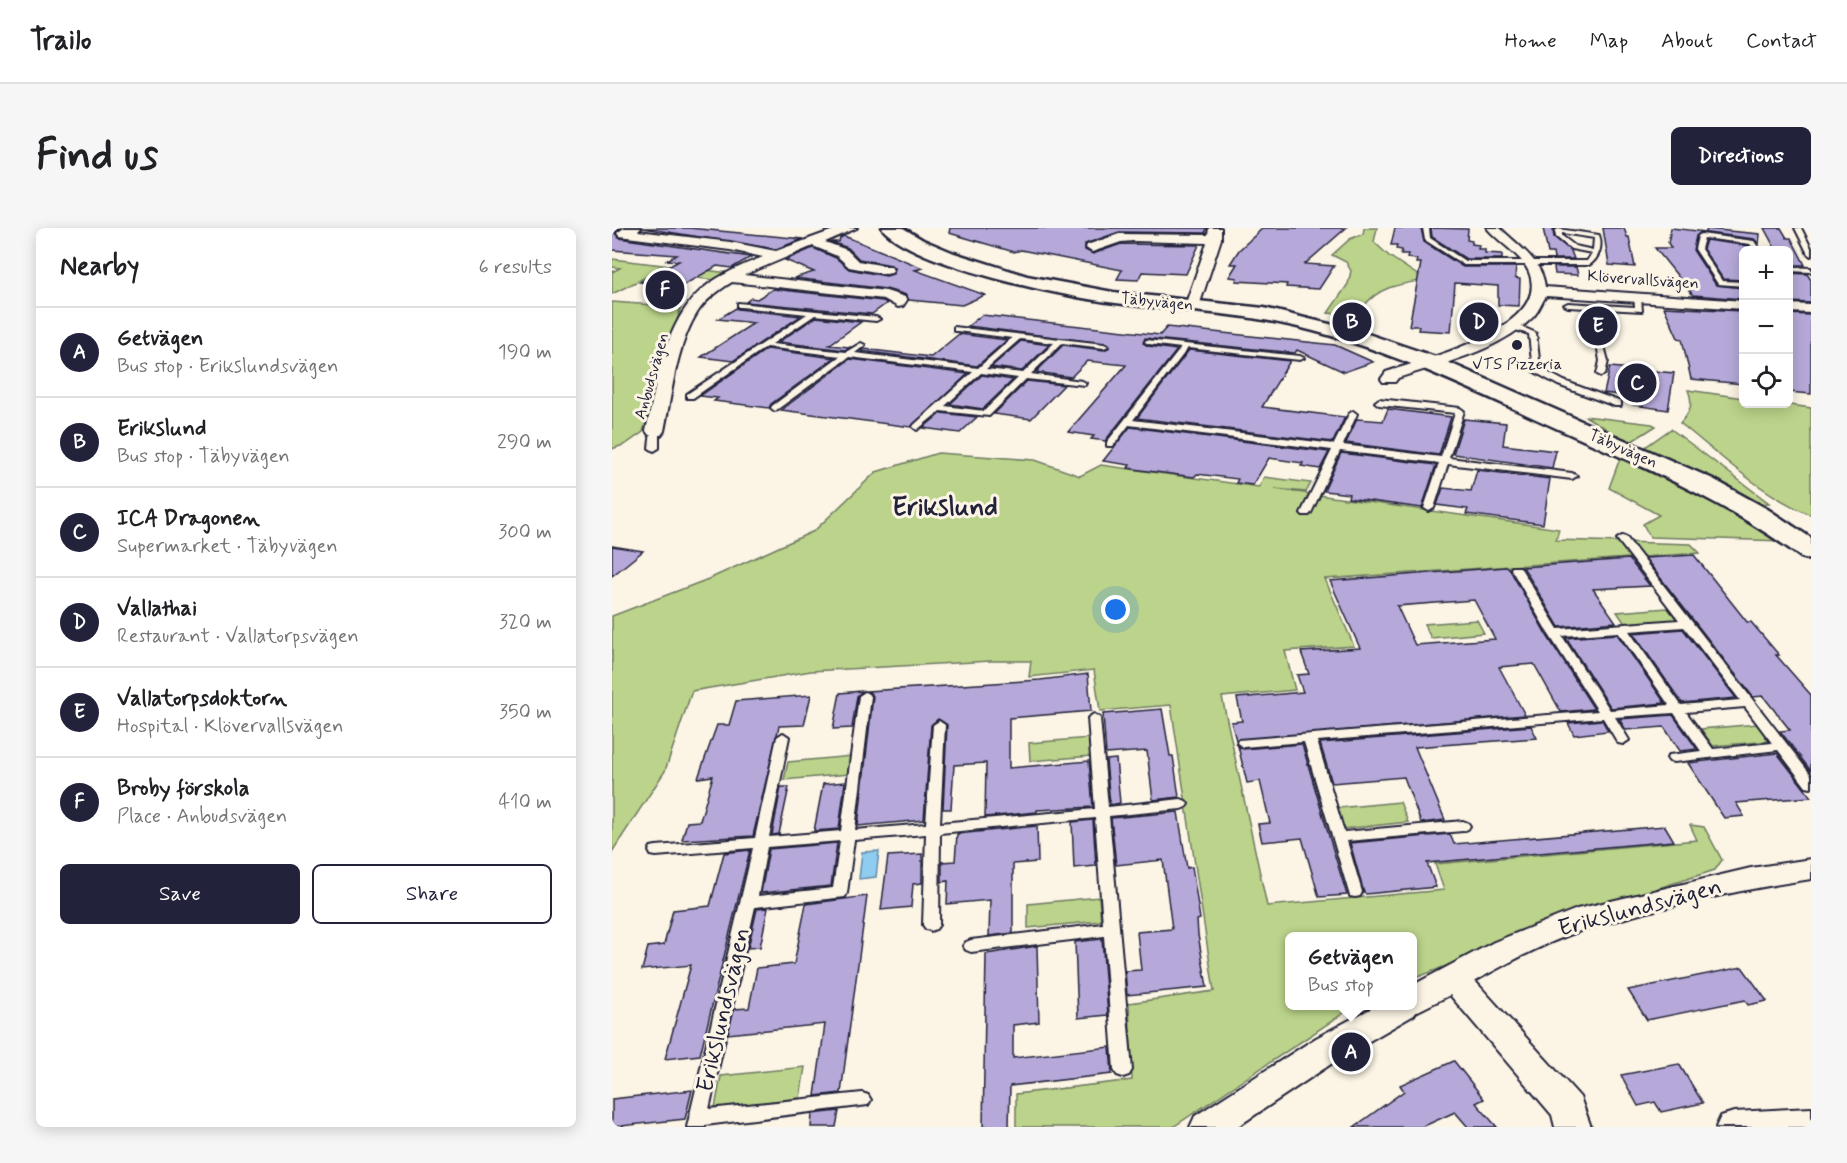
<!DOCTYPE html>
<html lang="en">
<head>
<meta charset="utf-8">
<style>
  body { margin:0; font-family:Mynerve,sans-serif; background:#f6f6f6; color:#202124 }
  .controls { position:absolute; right:18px; top:18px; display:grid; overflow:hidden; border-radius:9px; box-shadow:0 3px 15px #0003 }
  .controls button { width:54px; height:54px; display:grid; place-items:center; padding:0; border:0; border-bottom:2px solid #e0e0e0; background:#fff; color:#202124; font:30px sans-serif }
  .you { position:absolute; left:504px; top:382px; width:21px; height:21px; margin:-15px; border:4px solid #fff; border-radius:50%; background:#1a73e8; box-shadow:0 0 0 9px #1a73e833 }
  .badge { display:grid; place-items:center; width:39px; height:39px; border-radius:50%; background:#22223b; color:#fff; font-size:20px; font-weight:700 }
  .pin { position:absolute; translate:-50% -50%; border:3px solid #fff; box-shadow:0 2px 6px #0006 }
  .popup { position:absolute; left:673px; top:704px; width:132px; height:78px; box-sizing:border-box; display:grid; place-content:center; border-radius:9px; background:#fff; filter:drop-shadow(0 2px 4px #0005); font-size:20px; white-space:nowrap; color:#757577 }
  .popup b { font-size:22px; color:#202124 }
  .popup::after { content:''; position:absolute; left:50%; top:100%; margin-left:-12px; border:12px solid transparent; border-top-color:#fff }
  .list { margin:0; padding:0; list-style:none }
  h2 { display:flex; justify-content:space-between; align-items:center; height:78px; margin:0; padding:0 24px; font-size:26px }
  h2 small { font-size:20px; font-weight:400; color:#757577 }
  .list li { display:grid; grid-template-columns:39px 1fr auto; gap:18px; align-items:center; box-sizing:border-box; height:90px; padding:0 24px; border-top:2px solid #e0e0e0 }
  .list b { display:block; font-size:22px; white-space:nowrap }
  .list p { margin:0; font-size:20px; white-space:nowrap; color:#757577 }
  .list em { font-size:20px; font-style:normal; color:#757577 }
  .actions { display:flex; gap:12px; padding:18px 24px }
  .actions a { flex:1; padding:14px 0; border:2px solid #22223b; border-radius:9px; text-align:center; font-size:21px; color:#22223b }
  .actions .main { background:#22223b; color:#fff }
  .icon { flex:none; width:33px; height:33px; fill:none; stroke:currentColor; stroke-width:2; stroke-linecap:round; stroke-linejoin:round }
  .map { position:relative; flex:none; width:1199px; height:899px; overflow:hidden; border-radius:9px }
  header { display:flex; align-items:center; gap:36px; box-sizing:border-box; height:84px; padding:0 30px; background:#fff; border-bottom:2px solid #e0e0e0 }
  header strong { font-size:28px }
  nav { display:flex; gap:33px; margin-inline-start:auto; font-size:21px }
  .intro { display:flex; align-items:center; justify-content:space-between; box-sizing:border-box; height:144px; padding:0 36px }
  h1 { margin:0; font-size:42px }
  .button { padding:15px 27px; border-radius:9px; background:#22223b; color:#fff; font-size:21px; font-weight:700 }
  main { display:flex; gap:36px; padding:0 36px }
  aside { flex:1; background:#fff; border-radius:9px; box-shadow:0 3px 15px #0003 }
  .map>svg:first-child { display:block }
  .green { fill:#bbd38a; stroke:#6e7a62; stroke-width:1.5 }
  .water { fill:#8fcdf0; stroke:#6389a8; stroke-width:1.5 }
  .building { fill:#b6a9d9; stroke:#22223b; stroke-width:1.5; fill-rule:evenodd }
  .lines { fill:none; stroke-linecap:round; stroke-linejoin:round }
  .lane-casing { stroke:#22223b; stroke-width:4 }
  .street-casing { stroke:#22223b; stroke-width:4 }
  .secondary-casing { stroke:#22223b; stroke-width:5 }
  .lane { fill:#fcf5e5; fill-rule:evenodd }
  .street { fill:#fcf5e5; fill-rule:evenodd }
  .secondary { fill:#fcf5e5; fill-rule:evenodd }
  .poi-dot { fill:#22223b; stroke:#fcf5e5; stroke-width:2 }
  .labels { text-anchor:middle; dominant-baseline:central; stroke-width:6; stroke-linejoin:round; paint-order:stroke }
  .far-street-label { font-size:16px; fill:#22223b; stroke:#fcf5e5 }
  .far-poi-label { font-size:16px; fill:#22223b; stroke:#fcf5e5 }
  .near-street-label { font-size:24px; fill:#22223b; stroke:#fcf5e5 }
  .district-label { font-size:26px; font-weight:bold; fill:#22223b; stroke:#fcf5e5 }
</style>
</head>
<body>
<header>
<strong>Trailo</strong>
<nav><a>Home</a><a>Map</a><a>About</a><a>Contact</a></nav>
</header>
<div class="intro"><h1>Find us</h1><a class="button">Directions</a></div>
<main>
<aside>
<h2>Nearby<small>6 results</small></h2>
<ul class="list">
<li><span class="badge">A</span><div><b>Getvägen</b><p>Bus stop · Erikslundsvägen</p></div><em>190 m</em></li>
<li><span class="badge">B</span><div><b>Erikslund</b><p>Bus stop · Täbyvägen</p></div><em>290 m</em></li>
<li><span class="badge">C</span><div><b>ICA Dragonen</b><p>Supermarket · Täbyvägen</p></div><em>300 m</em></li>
<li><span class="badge">D</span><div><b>Vallathai</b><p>Restaurant · Vallatorpsvägen</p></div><em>320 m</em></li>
<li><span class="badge">E</span><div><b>Vallatorpsdoktorn</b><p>Hospital · Klövervallsvägen</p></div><em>350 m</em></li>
<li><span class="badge">F</span><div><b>Broby förskola</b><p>Place · Anbudsvägen</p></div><em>410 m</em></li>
</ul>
<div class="actions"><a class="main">Save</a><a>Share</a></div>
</aside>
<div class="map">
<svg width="1199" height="899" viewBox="0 0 1199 899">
  <rect width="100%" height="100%" fill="#fcf5e5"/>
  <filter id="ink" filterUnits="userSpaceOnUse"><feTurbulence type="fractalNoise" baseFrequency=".0167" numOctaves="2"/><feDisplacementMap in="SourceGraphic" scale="12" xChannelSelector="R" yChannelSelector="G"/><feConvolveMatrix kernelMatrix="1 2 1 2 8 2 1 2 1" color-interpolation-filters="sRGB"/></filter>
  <g filter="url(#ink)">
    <g class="green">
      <path d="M752,0H765L762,14L777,28L813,52C789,56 768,58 752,78L758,89L716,85L736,56L739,43L734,34L720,27L738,11L751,6Z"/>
      <polygon points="0,31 117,45 102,52 42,45 0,66 0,44 8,40 0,39"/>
      <polygon points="0,74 69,79 31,204 14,216 0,221"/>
      <path d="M1076,162L1131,170L1132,176H1171L1199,180V287C1150,267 1109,228 1068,195C1078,184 1082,176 1076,162Z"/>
      <polygon points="973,188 1040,196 1044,198 1017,215"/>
      <polygon points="1059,201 1157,275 1147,276 1032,220"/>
      <polygon points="326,225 423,232 468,248 489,237 647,259 652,249 699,255 694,264 663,261 947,301 944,312 1079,316 1088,325 713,351 742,418 673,423 683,462 610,469 655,678 832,662 823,636 1085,612 1078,597 1092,599 1110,632 1103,642 969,685 801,751 801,708 678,708 678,778 757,778 741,779 561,899 404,899 404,866 520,852 517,775 602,763 559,477 488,483 482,442 417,449 419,433 379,433 199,443 80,463 53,543 0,624 0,388 99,350 202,303 264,244"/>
      <polygon points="1012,228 1021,235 1055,247 1174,313 1038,309 1031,296 1047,287 997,260 1007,233"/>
      <polygon points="1056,380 1066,393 1014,397 1005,384"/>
      <polygon points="865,392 872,405 819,410 812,396"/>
      <polygon points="1146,496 1159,513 1101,518 1089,501"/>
      <polygon points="478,510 480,528 418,533 417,515"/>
      <polygon points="240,528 237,546 172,552 176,534"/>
      <polygon points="788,574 796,594 731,601 725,580"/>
      <polygon points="487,669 489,693 416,700 416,676"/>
      <polygon points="193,839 188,870 103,880 109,848"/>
    </g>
    <polygon class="water" points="267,623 264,649 247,651 250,624"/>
    <g class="building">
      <polygon points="0,0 8,0 3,5 7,10 139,29 120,40 105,38 68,59 28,54 67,33 55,32 65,27 0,22"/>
      <polygon points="31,0 77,0 191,11 164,21"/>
      <polygon points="338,0 595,0 593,5 507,4 473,16 473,22 481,26 509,16 587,17 574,46 530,44 526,52 505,51 510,42 409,22 402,24 337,5"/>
      <polygon points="651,0 734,0 693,36 722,38 707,61 674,59 675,56 624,53 625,50 617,49 625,36 618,36 627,22"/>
      <polygon points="783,0 809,0 812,14 851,39 904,39 903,50 908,51 907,78 886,77 886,58 843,55 839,104 806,102 807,98 797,98 809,35 804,35 805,31 795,30 796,26 789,26 790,22 784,21 785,17 779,17"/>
      <polygon points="819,0 856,1 855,12 860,13 860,16 867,17 866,21 873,21 873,25 890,26 890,31 854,31 820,9"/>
      <polygon points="931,0 943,0 941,3 942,9 959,23 962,31 942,31 941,25 936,25"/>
      <polygon points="991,0 1012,0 1015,9 1017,9 1023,39 997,37"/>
      <polygon points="1059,0 1094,4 1095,1 1148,6 1147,16 1142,11 1089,4 1084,8 1081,22 1104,57 1131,60 1131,71 1081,67 1043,20 1059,20 1056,15"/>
      <polygon points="1152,0 1169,0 1175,10 1179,10 1193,37 1176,37 1176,22 1164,22"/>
      <polygon points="232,8 311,40 303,42 373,67 350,77 297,72 294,67 274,61 182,50 202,44 173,32 201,20 224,30 237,41 274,48 281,46 283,41 279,37 247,31 236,20 219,14 227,14 228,10"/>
      <polygon points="1094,12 1137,18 1140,22 1131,22 1131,52 1111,51 1091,21"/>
      <polygon points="942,39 964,39 966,47 943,46"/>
      <polygon points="1176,45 1195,46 1199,52 1199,75 1176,74"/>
      <polygon points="161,61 271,73 275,75 260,86 134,74 139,70 145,71"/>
      <polygon points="1052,79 1131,83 1131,156 1079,151 1070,111 1066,110"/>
      <polygon points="124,80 126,81 189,88 121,133 89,129 142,95 106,91"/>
      <polygon points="1176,86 1199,87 1199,166 1176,164"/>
      <polygon points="370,87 548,107 555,99 723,117 761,134 732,144 685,122 683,125 533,110 531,115 536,118 565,122 493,213 479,211 482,208 456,204 514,137 475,133 459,149 424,144 451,117 492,122 498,119 497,116 356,98"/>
      <polygon points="204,89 249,94 217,117 238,119 233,122 166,114"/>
      <polygon points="347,106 395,112 365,138 249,123 252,121 319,129"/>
      <polygon points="409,113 437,117 410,143 379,139"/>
      <polygon points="155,121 222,130 159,176 157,180 102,173 106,170 88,168"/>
      <polygon points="577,122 678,133 650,179 733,189 721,214 525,190"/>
      <polygon points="238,131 356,146 299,199 169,182"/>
      <polygon points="998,139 1062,145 1056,182 1021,177 1023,169 992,165"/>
      <polygon points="370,147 401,152 371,181 338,176"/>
      <polygon points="415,153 452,157 419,191 382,186"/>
      <polygon points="776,181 839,189 827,227 734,215 745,191 771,193"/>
      <polygon points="329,185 365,189 348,205 311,200"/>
      <polygon points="852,191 894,195 891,217 944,223 940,240 841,226"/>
      <polygon points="518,199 717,224 708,241 689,238 691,235 657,230 641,257 624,255 626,251 585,246 582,249 536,243 516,240 518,237 491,233"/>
      <polygon points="729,225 824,237 810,280 736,270 737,266 712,263"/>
      <polygon points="865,242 938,251 931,296 854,286 856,281 825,277 831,260 859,263"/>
      <polygon points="0,318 31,323 0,348"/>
      <polygon points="1082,327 1135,394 1139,394 1167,427 1164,427 1199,467 1199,543 1168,503 1178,502 1151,468 1141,469 1033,330"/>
      <polygon points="1017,331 1038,358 981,361 1004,394 947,399 911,339"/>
      <path d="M894,339L897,340L934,406L982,481L949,484L922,436L887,439L913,487L624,512L619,494L630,493L625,470L691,464L685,447L697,446L689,424L748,420L718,353ZM862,372L883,411L803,417L785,378Z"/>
      <polygon points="1071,401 1124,470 1070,475 1021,405"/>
      <polygon points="1005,406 1053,475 999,480 954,410"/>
      <polygon points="476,446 479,483 397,490 397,540 477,533 481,579 425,582 425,584 373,589 374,535 342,537 339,581 331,581 335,497 326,491 319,497 312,592 246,598 261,468 256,463 428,452"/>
      <polygon points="250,463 245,468 240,500 221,501 228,465"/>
      <polygon points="199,467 192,497 167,498 141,608 70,612 75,594 88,593 101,548 86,550 105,497 117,497 124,473"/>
      <polygon points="550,481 558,528 561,528 567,569 541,572 535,523 494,526 491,486"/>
      <polygon points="1061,487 1085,521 1068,523 1052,499 1014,502 1007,491"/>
      <polygon points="990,492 996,503 962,507 956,495"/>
      <polygon points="919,498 925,510 803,519 833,592 809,595 792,549 720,555 708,515"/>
      <polygon points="690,516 719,615 735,667 707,669 690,610 650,614 646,596 658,595 648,553 635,555 626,518 631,521"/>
      <polygon points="1165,525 1199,569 1124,575 1132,588 1112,590 1076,535"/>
      <polygon points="504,531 508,575 498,577 494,532"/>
      <polygon points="233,554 227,601 202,603 211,556"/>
      <polygon points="169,559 177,559 167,606 160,607"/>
      <polygon points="566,584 575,640 580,639 588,691 585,692 586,707 595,759 515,767 513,743 529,742 525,704 560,701 551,632 504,637 499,590"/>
      <polygon points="481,592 484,638 462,640 460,594"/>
      <polygon points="425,598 426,634 401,636 401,705 377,708 378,672 335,676 336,653 330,654 330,634 343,633 345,606"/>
      <polygon points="1053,598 1062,613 815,635 824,659 754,666 752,665 738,615 838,606 842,616"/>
      <polygon points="225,615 219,658 149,665 157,621"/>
      <polygon points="138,622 88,827 53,831 79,737 30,742 36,719 52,717 61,682 98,678 112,625"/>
      <polygon points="310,626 310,655 301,656 299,679 269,682 276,628"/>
      <polygon points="255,668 229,865 203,868 213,796 116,806 122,781 137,780 145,740 182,736 194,676"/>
      <polygon points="156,680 148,719 136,720 145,681"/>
      <polygon points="490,711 496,787 466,790 463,714"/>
      <polygon points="425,718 427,794 401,797 401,830 498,819 500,846 398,858 397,899 371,899 374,726"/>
      <polygon points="1130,739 1155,773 1136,777 1133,772 1035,792 1016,762"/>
      <polygon points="842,833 872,871 864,875 885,899 856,899 843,884 810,899 742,899 792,863 788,857"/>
      <polygon points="1067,836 1091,875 1049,884 1043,874 1026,878 1009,847"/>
      <polygon points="80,862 73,891 0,899 0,871"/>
      <polygon points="227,883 224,899 199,899 200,886"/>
    </g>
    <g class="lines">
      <defs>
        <g id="lane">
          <path d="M811,0H817L818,10L853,33H975L980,25L959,21L944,9L943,3L946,1L987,7C991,18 987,31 977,37H852L813,12ZM950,5L982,10L981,22L963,18L950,8Z"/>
          <polygon points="1183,0 1189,0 1199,20 1199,28 1196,26"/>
          <polygon points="1089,6 1142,13 1148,22 1142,22 1138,16 1092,10 1089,21 1110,53 1132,54 1132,58 1106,56 1083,21 1086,8"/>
          <polygon points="1176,39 1199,40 1199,44 1176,43"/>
          <polygon points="1022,68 1029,70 1030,83 956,79 952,77 956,75 1023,79"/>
          <path d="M126,75L264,89L268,91L264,93L203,87L160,116L234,124L249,115L253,117L243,125L366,140L400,110L345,103H342V99L492,116L496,118L492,120L450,115L419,146L470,153L474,155L473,157L414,151L377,188L328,183L305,202L301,199L302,197L361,144L237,129L163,183L159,180L160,178L228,128L154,119L81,170H75V166L195,86L129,79H126ZM408,111L442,115L411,145L374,141ZM369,145L406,150L372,183L333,178Z"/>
          <polygon points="900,97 906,97 924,105 928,140 952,153 1009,174 1009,178 1003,178 946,157 921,143 917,106 900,101"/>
          <polygon points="534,112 688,128 692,130 688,132 576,120 521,192 722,216 737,186 741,183 745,186 731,217 829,229 843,185 767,177 763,174 767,171 848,180 852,183 837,230 960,245 965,248 960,251 836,236 822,280 817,283 812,280 827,235 728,223 699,285 697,287 691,287 689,285 720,222 517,197 501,218 495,218 495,214 569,120 537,116 533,114"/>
          <polygon points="985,116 992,118 996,133 993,146 989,148 985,146 988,133"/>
          <polygon points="43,200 47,203 47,220 42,223 37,220 39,203"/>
          <path d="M1010,308L1014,309L1199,547V560L1194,559L1166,522L1062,534L1057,533L1055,530L1057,527L1089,523L1062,485L1003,489L1017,512L1011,516L1006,515L991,490L705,513L732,604L851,593L856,595L858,598L856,601L851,603L735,613L750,664L748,668L743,669L738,668L692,514L631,519L625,515L626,512L986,483L936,405L899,341L900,339H908L946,401L1067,392L1005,311ZM1072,399L1128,472L1069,477L1017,403ZM1006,404L1057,477L998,482L950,408ZM1133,479L1160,515L1101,521L1074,484Z"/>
          <path d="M253,464L259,468L243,602L314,596L321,497L327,493L333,497L328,595L483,581L476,490L482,486L488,490L496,579L569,571L574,573L576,576L574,579L569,581L497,588L520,842L517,847L511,849L505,847L502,842L492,708L359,724L354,722L351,718L354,714L359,712L491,696L483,590L328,605L327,697L324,701L319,703L314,701L311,697L314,606L242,612L235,665L233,669L143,679L97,881L250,865L256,867L259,872L256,877L93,897V899H75L141,620L44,628L39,627L37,623L39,619L44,618L143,610L165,509L171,505L177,509L157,609L229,603L247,468ZM228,613L221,660L146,668L155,619Z"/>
        </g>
        <g id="street">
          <path d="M12,0H29L26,3L118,14L164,23L227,0H245L213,14L235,22L246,33L279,39L281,42L279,45L274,46L237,39L225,28L201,18L132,47L274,63L293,69L295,72L291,78L286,79L272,71L120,54C107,62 93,72 85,85C64,119 60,165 52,203L49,207H37L34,203C44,159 51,103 83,68C100,50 128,38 151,29L118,22L7,8L5,5Z"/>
          <polygon points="597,0 609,0 609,11 587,78 580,82 573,78 595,15 521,13 509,14 480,24 474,20 475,17 507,6 596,7"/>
          <path d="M875,0H888C906,18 930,32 933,59L1132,73V81L934,68C930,74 927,82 922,88C888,123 831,135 786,150L783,154H771L769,151L774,144C811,131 936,102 918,47C912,28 887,15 875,0Z"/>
          <polygon points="1176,76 1199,77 1199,85 1176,84"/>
          <path d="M1199,631V651C1127,662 1054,678 984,698C942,710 901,732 863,753L968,869L979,899H943L940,887L838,767L804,784L802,787L728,830L625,899H578L583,888L704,810L764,778H801V757L882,714L965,681L1139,640Z"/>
          <polygon points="1199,880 1199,899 1104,899 1109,888 1122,884"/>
        </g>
        <path id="secondary" d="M270,0H291L311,12L342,25L415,48L501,64L652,80L750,104L824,129L1101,251L1157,282L1199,310V332L1189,329C1114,273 1029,238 944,200C849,157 755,110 652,92C590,81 527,81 465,69C422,61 296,33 270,0Z"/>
      </defs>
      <use href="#lane" class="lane-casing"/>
      <use href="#street" class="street-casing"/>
      <use href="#secondary" class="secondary-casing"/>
      <use href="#lane" class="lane"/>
      <use href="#street" class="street"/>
      <use href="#secondary" class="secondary"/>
    </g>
  </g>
  <circle class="poi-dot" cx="905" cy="117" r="6"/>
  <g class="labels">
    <g class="far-street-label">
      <text transform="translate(1031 52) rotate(4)">Klövervallsvägen</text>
      <text transform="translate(545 74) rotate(6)">Täbyvägen</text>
      <text transform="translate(40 148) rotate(-74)">Anbudsvägen</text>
      <text transform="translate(1011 221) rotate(24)">Täbyvägen</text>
    </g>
    <g class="far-poi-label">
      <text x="905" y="136">VTS Pizzeria</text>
    </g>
    <g class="near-street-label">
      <text transform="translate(1028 680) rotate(-15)">Erikslundsvägen</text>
      <text transform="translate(112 782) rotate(-77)">Erikslundsvägen</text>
    </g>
    <g class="district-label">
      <text x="333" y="280">Erikslund</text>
    </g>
  </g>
</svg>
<div class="controls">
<button>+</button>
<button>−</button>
<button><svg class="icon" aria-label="locate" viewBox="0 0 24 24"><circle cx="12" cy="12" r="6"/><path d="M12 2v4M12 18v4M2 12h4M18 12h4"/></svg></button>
</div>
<div class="you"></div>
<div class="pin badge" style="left:739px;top:824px">A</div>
<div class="popup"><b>Getvägen</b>Bus stop</div>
<div class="pin badge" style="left:740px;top:94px">B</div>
<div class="pin badge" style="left:1025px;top:155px">C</div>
<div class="pin badge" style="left:867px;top:94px">D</div>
<div class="pin badge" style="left:986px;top:98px">E</div>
<div class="pin badge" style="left:53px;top:62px">F</div>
</div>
</main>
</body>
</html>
